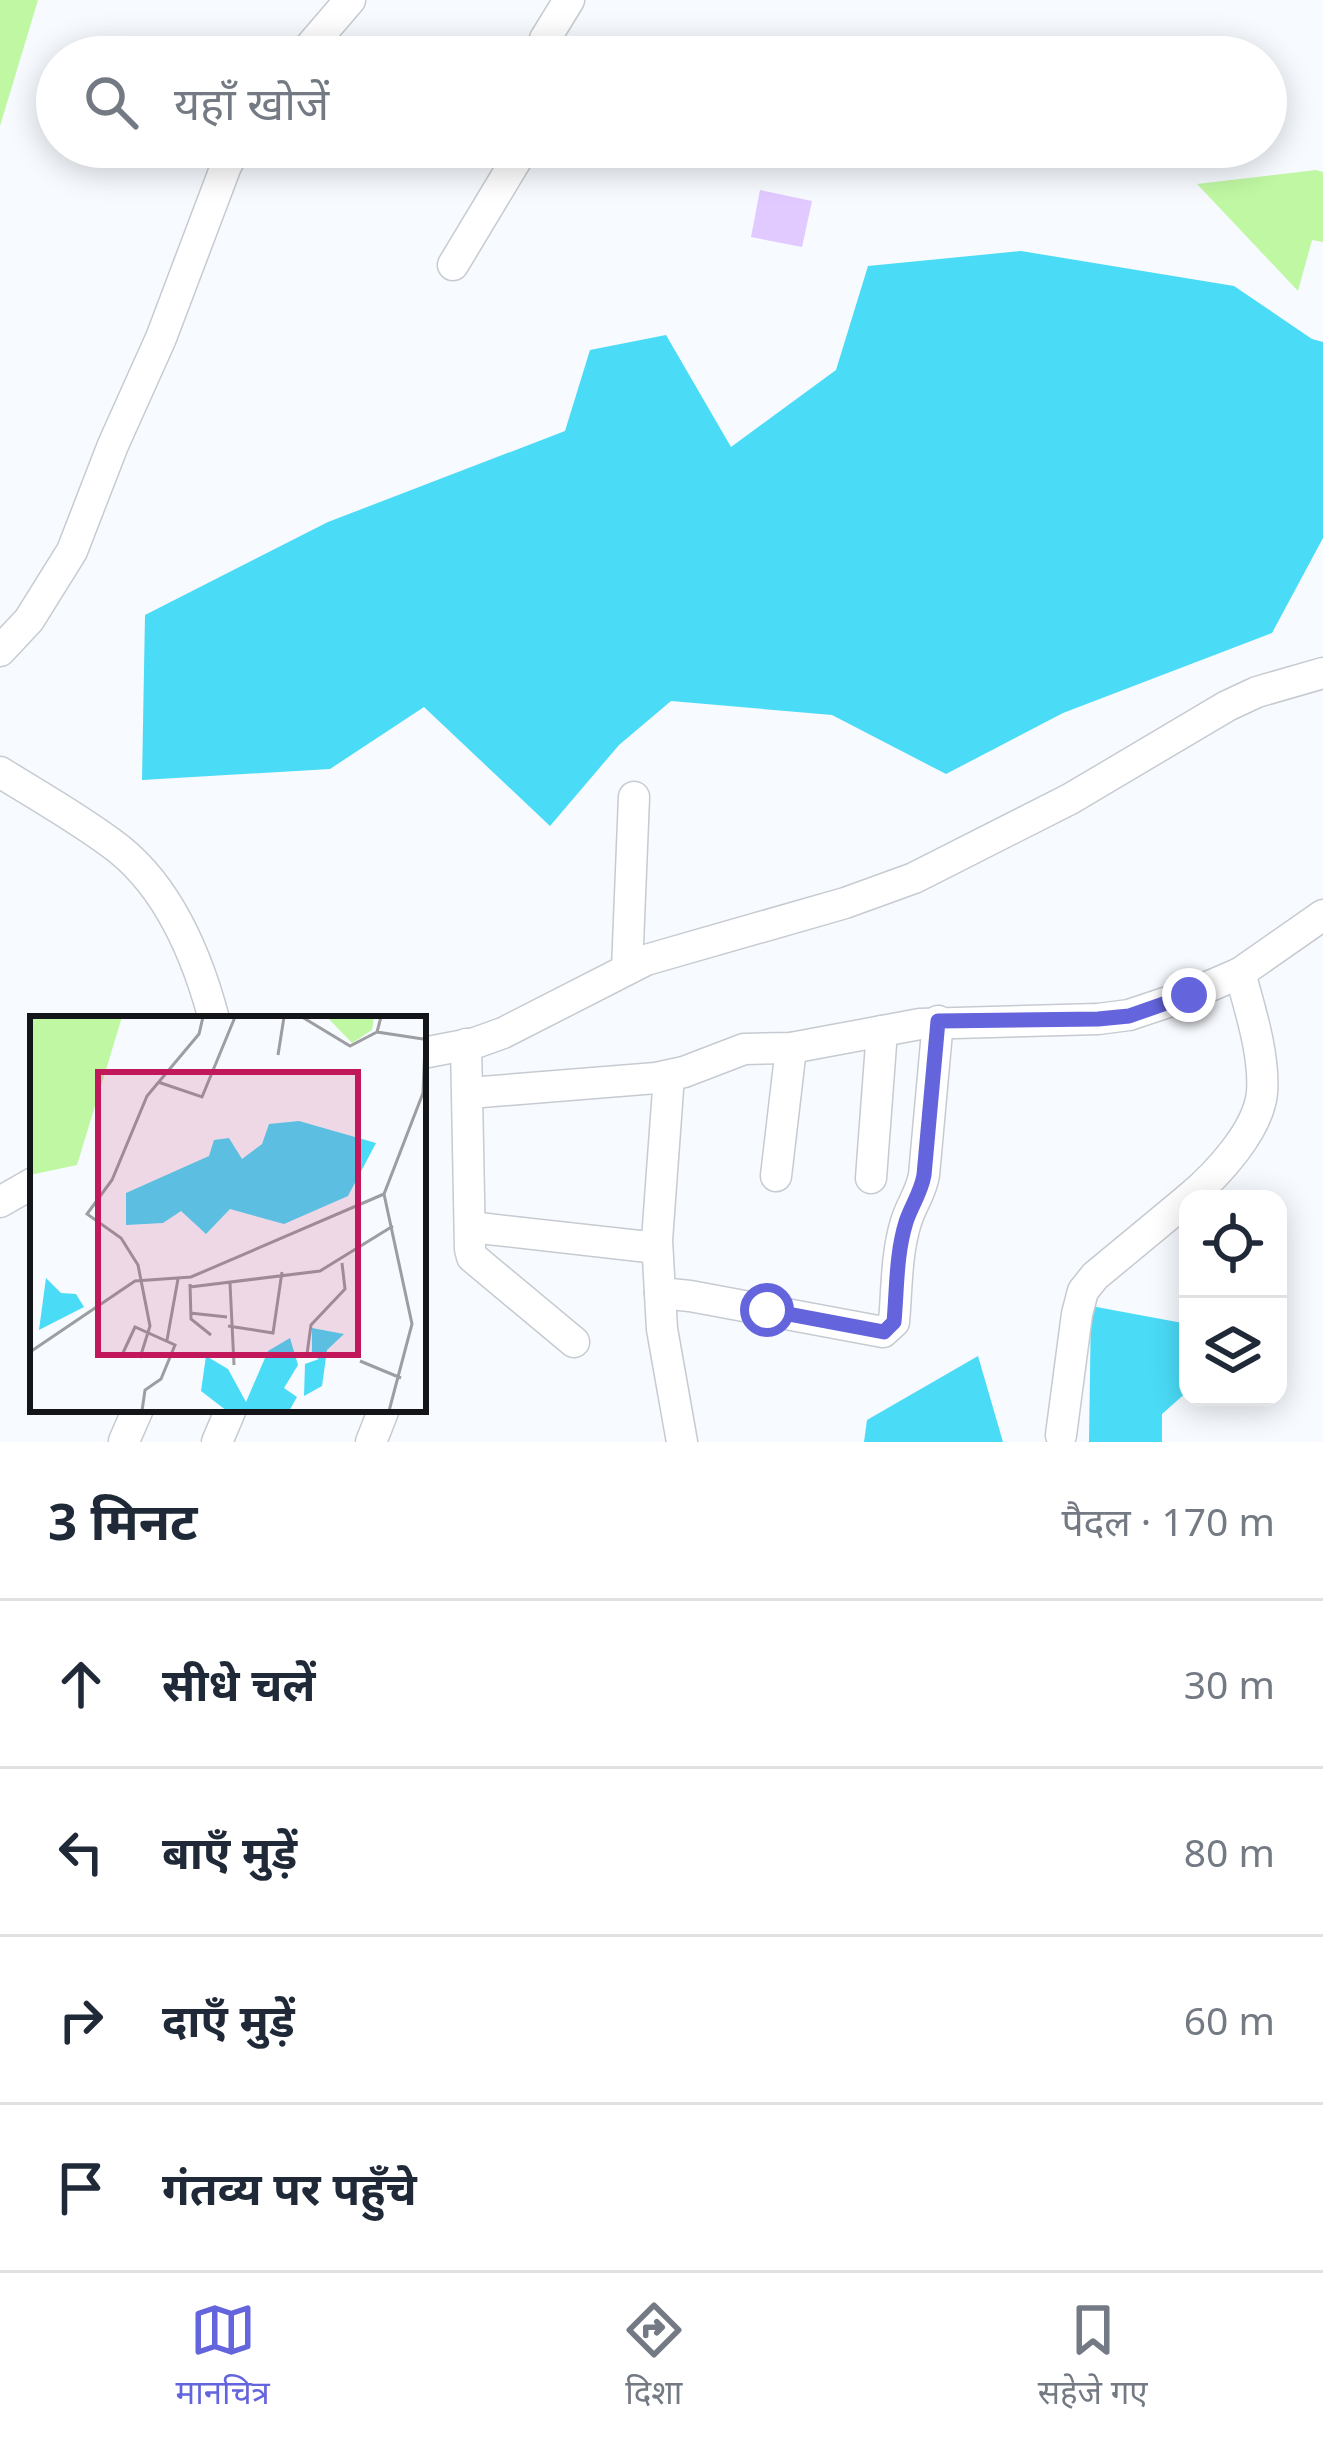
<!DOCTYPE html>
<html lang="hi">
<head>
<meta charset="utf-8">
<style>
  body { margin:0; font-family:"Noto Sans","Noto Sans Devanagari",sans-serif; background:#f6f6f7; color:#1f2937 }
  .controls { position:absolute; right:36px; bottom:36px; display:grid; overflow:hidden; border-radius:24px; box-shadow:0 6px 30px #0003 }
  .controls button { width:108px; height:108px; display:grid; place-items:center; padding:0; border:0; border-bottom:3px solid #e0e1e3; background:#fff; color:#1f2937; font:60px sans-serif }
  .stop { position:absolute; width:36px; height:36px; margin:-27px; border:9px solid #6464dd; border-radius:50%; background:#fff }
  .stop.end { background:#6464dd; border-color:#fff; box-shadow:0 3px 12px #0008 }
  .list { margin:0; padding:0; list-style:none }
  h2 { display:flex; justify-content:space-between; align-items:center; height:156px; margin:0; padding:0 48px; font-size:51px }
  h2 small { font-size:39px; font-weight:400; color:#747a83 }
  .list li { display:grid; grid-template-columns:78px 1fr auto; gap:36px; align-items:center; box-sizing:border-box; height:168px; padding:0 48px; border-top:3px solid #e0e1e3 }
  .list b { display:block; font-size:45px; white-space:nowrap }
  .list em { font-size:39px; font-style:normal; color:#747a83 }
  .icon { flex:none; width:66px; height:66px; fill:none; stroke:currentColor; stroke-width:2; stroke-linecap:round; stroke-linejoin:round }
  .map { position:relative; flex:none; width:1323px; height:1442px; overflow:hidden }
  .search { position:absolute; background:#fff; box-shadow:0 6px 30px #0003; left:36px; right:36px; top:36px; height:132px; display:flex; align-items:center; gap:30px; box-sizing:border-box; padding:0 42px; border-radius:66px; color:#747a83; font-size:45px }
  .sheet { height:828px; background:#fff }
  nav { display:flex; justify-content:space-around; align-items:center; box-sizing:border-box; height:168px; border-top:3px solid #e0e1e3; background:#fff; font-size:33px; color:#747a83 }
  nav a { display:grid; justify-items:center; gap:6px }
  nav .on { color:#6464dd }
  .map>svg:first-child { display:block }
  .green { fill:#bff7a2 }
  .water { fill:#4adbf7 }
  .building { fill:#e1caff }
  .lines { fill:none; stroke-linecap:round; stroke-linejoin:round }
  .street-casing { stroke:#c6cbd2; stroke-width:33 }
  .street { stroke:#fff; stroke-width:30 }
  .route { stroke:#6464dd; stroke-width:15 }
  .inset-road { fill:none; stroke:#9c9ea2; stroke-width:3 }
  .view { fill:#c2185b; fill-opacity:0.15; stroke:#c2185b; stroke-width:6 }
  .inset-edge { fill:none; stroke:#141518; stroke-width:6 }
</style>
</head>
<body>
<div class="map">
<svg width="1323" height="1442" viewBox="0 0 1323 1442">
  <rect width="100%" height="100%" fill="#f7fafe"/>
  <g class="green">
    <polygon points="0,0 38,0 0,126"/>
    <polygon points="1316,170 1323,172 1323,242 1312,240 1298,291 1197,184"/>
  </g>
  <g class="water">
    <polygon points="1021,251 1234,286 1312,339 1323,342 1323,538 1272,633 1063,713 946,774 832,715 671,701 619,745 550,826 424,707 330,769 142,780 145,615 328,522 565,431 590,350 666,335 731,447 836,370 868,266"/>
    <polygon points="1091,1306 1188,1324 1188,1391 1162,1414 1162,1442 1089,1442"/>
    <polygon points="978,1356 1003,1442 864,1442 867,1420"/>
  </g>
  <polygon class="building" points="760,190 812,201 802,247 751,237"/>
  <g class="lines">
    <defs>
      <g id="street">
        <polyline points="301,57 350,0"/>
        <polyline points="539,57 545,39 569,0"/>
        <polyline points="453,265 524,147"/>
        <polyline points="0,651 29,620 72,551 113,445 161,338 226,166 236,147"/>
        <path d="M0,772C37,795 76,817 111,843C167,883 197,955 214,1019"/>
        <polyline points="627,969 634,797"/>
        <polyline points="466,1044 470,1249 472,1257 574,1342"/>
        <polyline points="423,1053 475,1043 503,1033 646,960 845,903 914,878 1070,799 1227,706 1257,692 1323,673"/>
        <polyline points="669,1076 657,1240 662,1329 682,1442"/>
        <polyline points="469,1093 656,1078 684,1072 744,1049 791,1048 920,1024 1098,1019 1129,1015 1189,995 1240,973 1323,915"/>
        <polyline points="776,1176 791,1048"/>
        <polyline points="871,1178 882,1031"/>
        <path d="M1188,1199C1217,1175 1258,1131 1262,1093C1265,1056 1250,1009 1240,973"/>
        <polyline points="0,1202 33,1183"/>
        <polyline points="470,1227 657,1248"/>
        <path d="M660,1293L690,1296L883,1332L894,1322C897,1289 896,1254 906,1222C911,1205 921,1193 924,1175L938,1021"/>
        <polyline points="1061,1435 1077,1314 1083,1291 1095,1276 1188,1199"/>
        <polyline points="124,1441 138,1409"/>
        <polyline points="217,1442 231,1409"/>
        <polyline points="371,1442 384,1409"/>
      </g>
    </defs>
    <use href="#street" class="street-casing"/>
    <use href="#street" class="street"/>
  </g>
  <g class="lines">
    <path class="route" d="M767,1310L884,1332L894,1322C897,1289 896,1254 906,1222C911,1206 921,1193 924,1175L938,1021L1098,1019L1129,1016L1189,995"/>
  </g>
  <g transform="translate(30 1016)">
    <rect width="396" height="396" fill="#f7fafe"/>
    <path d="M0,1H92L47,149L0,159ZM297,1H344L342,14L322,27Z" fill="#bff7a2"/>
    <path d="M269,105L346,127L318,180L254,208L200,193L176,218L151,195L133,207L96,209V177L179,140L184,124L199,122L212,143L232,128L239,108ZM16,262L31,277L46,278L54,291L9,314ZM282,312L314,318L297,334L292,370L274,380L275,348L289,343L282,340ZM260,322L268,349L254,372L267,381L259,395H197L171,375L176,340L198,353L216,386L238,335Z" fill="#4adbf7"/>
    <path class="inset-road" d="M272,1L320,30L347,16M351,1L347,16L393,23M248,39L254,1M128,66L172,81L205,1M354,178L382,308L359,395M200,267L204,349M160,268L161,303L181,319M160,271L290,255L363,210M160,297L197,301M198,310L243,317L252,256M137,324L148,263M0,336L105,265L161,261L354,178L393,77L396,3M277,338L281,309L315,273L312,247M92,339L105,311L145,329L131,363L115,374L112,395M110,342L120,310L108,249L91,222L57,198L82,164L117,80L169,18L173,1M330,345L371,362"/>
    <path class="view" d="M68,56H328V339H68Z"/>
    <rect width="396" height="396" class="inset-edge"/>
  </g>
</svg>
<div class="controls">
<button><svg class="icon" aria-label="locate" viewBox="0 0 24 24"><circle cx="12" cy="12" r="6"/><path d="M12 2v4M12 18v4M2 12h4M18 12h4"/></svg></button>
<button><svg class="icon" aria-label="layers" viewBox="0 0 24 24"><path d="M12 4l9 5-9 5-9-5zM3 14l9 5 9-5"/></svg></button>
</div>
<div class="stop" style="left:767px;top:1310px"></div>
<div class="stop end" style="left:1189px;top:995px"></div>
<div class="search"><svg class="icon" aria-label="search" viewBox="0 0 24 24"><circle cx="10" cy="10" r="6"/><path d="M15 15l6 6"/></svg>यहाँ खोजें</div>
</div>
<section class="sheet">
<h2>3 मिनट<small>पैदल · 170 m</small></h2>
<ul class="list">
<li><svg class="icon" aria-label="ahead" viewBox="0 0 24 24"><path d="M12 20V5M6 11l6-6 6 6"/></svg><div><b>सीधे चलें</b></div><em>30 m</em></li>
<li><svg class="icon" aria-label="left" viewBox="0 0 24 24"><path d="M17 20v-9H6M10 6l-5 5 5 5"/></svg><div><b>बाएँ मुड़ें</b></div><em>80 m</em></li>
<li><svg class="icon" aria-label="right" viewBox="0 0 24 24"><path d="M7 20v-9h11M14 6l5 5-5 5"/></svg><div><b>दाएँ मुड़ें</b></div><em>60 m</em></li>
<li><svg class="icon" aria-label="arrive" viewBox="0 0 24 24"><path d="M6 21V4h12l-3 4 3 4H6"/></svg><div><b>गंतव्य पर पहुँचे</b></div></li>
</ul>
</section>
<nav>
<a class="on"><svg class="icon" aria-label="map" viewBox="0 0 24 24"><path d="M3 6l6-2 6 2 6-2v14l-6 2-6-2-6 2zM9 4v14M15 6v14"/></svg>मानचित्र</a>
<a><svg class="icon" aria-label="directions" viewBox="0 0 24 24"><path d="M12 3l9 9-9 9-9-9zM9 14v-3h6M13 9l2 2-2 2"/></svg>दिशा</a>
<a><svg class="icon" aria-label="saved" viewBox="0 0 24 24"><path d="M7 4h10v16l-5-4-5 4z"/></svg>सहेजे गए</a>
</nav>
</body>
</html>
